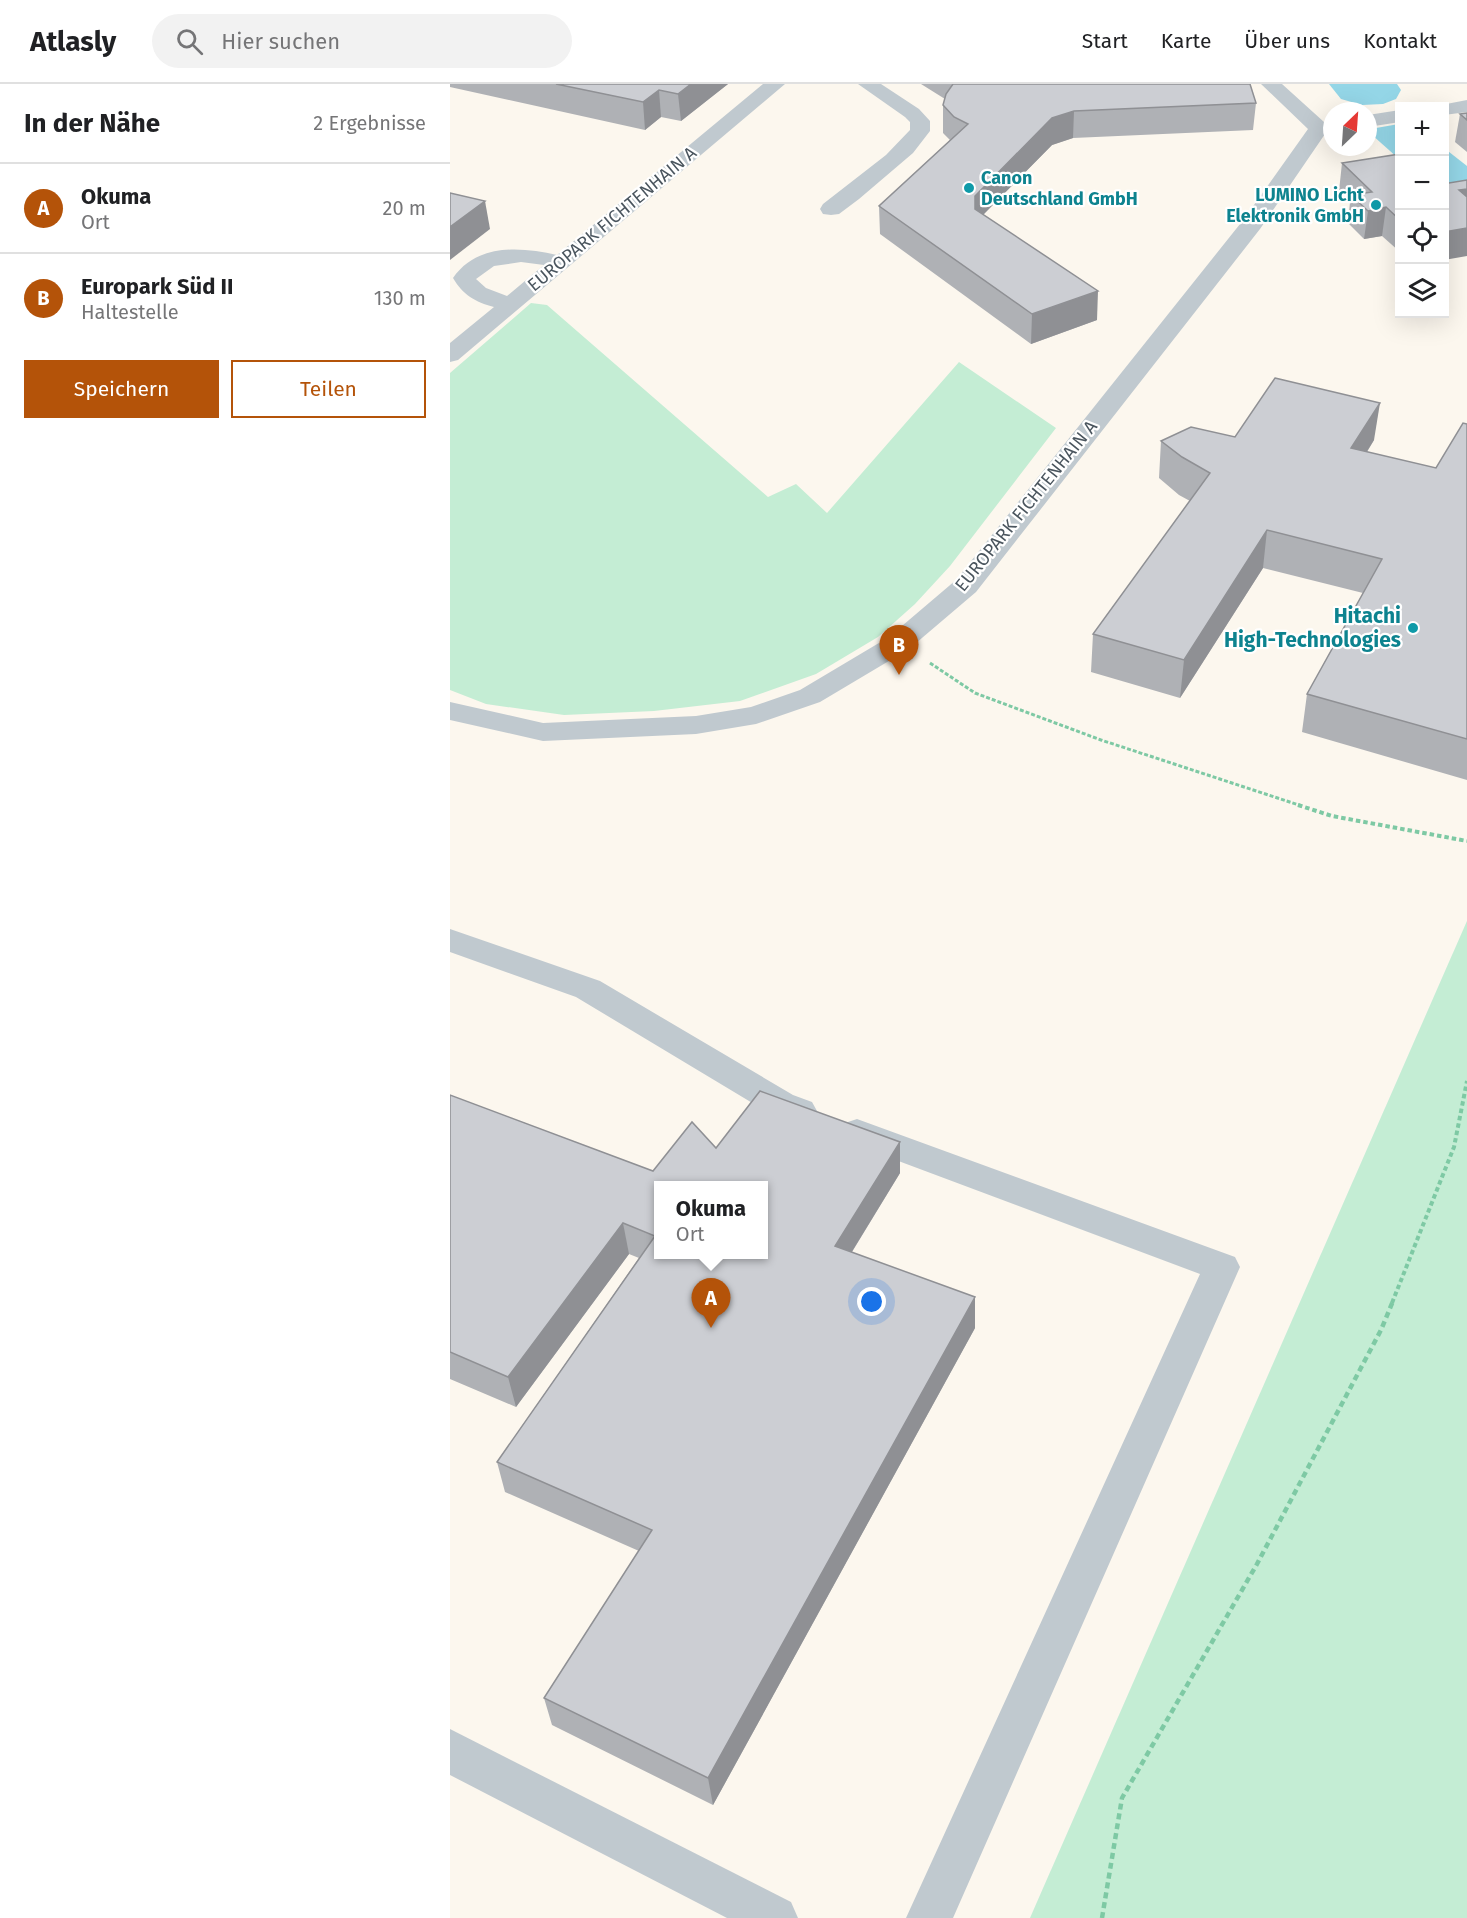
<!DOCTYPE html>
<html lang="de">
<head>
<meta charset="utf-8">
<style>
  body { margin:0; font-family:"Fira Sans",sans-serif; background:#f2f2f2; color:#202124 }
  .controls { position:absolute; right:18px; top:18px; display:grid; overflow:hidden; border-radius:0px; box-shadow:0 6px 24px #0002 }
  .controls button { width:54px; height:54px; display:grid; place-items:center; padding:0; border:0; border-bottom:2px solid #e0e0e0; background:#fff; color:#202124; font:30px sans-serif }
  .compass { position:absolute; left:873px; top:18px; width:54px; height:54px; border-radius:50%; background:#fff; box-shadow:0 6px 24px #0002; rotate:25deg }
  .you { position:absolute; left:422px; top:1218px; width:21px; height:21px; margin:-15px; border:4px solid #fff; border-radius:50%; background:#1a73e8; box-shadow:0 0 0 9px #1a73e833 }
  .badge { display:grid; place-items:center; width:39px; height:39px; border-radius:50%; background:#b45309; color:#fff; font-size:20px; font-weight:700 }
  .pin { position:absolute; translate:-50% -50px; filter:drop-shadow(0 2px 3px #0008) }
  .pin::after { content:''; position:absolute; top:32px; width:21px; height:18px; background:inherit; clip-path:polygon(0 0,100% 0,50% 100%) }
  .popup { position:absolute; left:204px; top:1097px; width:114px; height:78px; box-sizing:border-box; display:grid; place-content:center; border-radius:0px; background:#fff; filter:drop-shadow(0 2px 4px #0005); font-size:20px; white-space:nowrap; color:#757577 }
  .popup b { font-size:22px; color:#202124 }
  .popup::after { content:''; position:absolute; left:50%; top:100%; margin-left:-12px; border:12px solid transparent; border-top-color:#fff }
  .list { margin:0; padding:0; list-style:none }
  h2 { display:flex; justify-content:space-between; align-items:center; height:78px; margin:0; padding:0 24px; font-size:26px }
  h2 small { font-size:20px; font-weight:400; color:#757577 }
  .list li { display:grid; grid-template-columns:39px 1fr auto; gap:18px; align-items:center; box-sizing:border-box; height:90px; padding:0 24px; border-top:2px solid #e0e0e0 }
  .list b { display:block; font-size:22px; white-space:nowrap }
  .list p { margin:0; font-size:20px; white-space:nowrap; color:#757577 }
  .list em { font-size:20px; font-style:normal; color:#757577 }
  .actions { display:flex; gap:12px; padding:18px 24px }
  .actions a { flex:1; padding:14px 0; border:2px solid #b45309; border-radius:0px; text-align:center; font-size:21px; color:#b45309 }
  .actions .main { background:#b45309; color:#fff }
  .icon { flex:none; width:33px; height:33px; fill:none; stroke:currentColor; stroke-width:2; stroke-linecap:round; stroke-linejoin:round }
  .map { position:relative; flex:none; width:1017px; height:1834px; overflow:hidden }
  header { display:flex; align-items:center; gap:36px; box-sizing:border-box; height:84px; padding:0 30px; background:#fff; border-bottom:2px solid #e0e0e0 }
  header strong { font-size:28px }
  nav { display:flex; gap:33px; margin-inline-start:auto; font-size:21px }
  .search { width:420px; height:54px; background:#f2f2f2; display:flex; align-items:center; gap:15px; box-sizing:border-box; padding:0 21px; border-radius:33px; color:#757577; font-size:22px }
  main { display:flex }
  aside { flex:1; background:#fff }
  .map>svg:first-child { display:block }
  .commercial { fill:#fcf7ee; fill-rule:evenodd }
  .green { fill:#c4edd4 }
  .water { fill:#94d6e7 }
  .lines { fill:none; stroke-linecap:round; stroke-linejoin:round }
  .path-far2 { stroke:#7ec9a4; stroke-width:3; stroke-dasharray:4 2; stroke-linecap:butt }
  .path-far1 { stroke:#7ec9a4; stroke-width:4; stroke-dasharray:4.5 3; stroke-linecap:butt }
  .path { stroke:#7ec9a4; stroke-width:4.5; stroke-dasharray:6 4; stroke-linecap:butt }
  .minor { fill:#c0c9cf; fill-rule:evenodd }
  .wall { fill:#afb1b5 }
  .shaded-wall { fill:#8f9094 }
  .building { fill:#ccced3; stroke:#8f9094; stroke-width:1.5; fill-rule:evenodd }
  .culture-dot { fill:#0f9aa8; stroke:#fff; stroke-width:2 }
  .labels { text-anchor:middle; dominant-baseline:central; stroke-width:4.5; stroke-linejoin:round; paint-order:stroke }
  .far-culture-label { font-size:18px; font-weight:bold; fill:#0d838f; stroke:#fff; text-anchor:start }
  .far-street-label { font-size:18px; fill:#4a555e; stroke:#fff }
  .culture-label { font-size:21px; font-weight:bold; fill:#0d838f; stroke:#fff; text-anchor:end }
</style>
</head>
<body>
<header>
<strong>Atlasly</strong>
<div class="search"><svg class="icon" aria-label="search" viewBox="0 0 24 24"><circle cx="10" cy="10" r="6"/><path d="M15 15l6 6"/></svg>Hier suchen</div>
<nav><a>Start</a><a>Karte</a><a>Über uns</a><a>Kontakt</a></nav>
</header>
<main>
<aside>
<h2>In der Nähe<small>2 Ergebnisse</small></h2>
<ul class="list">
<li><span class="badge">A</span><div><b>Okuma</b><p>Ort</p></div><em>20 m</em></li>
<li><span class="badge">B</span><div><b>Europark Süd II</b><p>Haltestelle</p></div><em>130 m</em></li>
</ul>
<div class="actions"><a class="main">Speichern</a><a>Teilen</a></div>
</aside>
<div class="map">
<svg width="1017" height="1834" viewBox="0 0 1017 1834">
  <rect width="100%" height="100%" fill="#f4f2f2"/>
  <path class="commercial" d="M0,0H1017V837L580,1834H0ZM950,22H994V230H950ZM882,27H918V63H882ZM208,1102H314V1170H208Z"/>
  <g class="green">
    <polygon points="81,219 97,221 318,413 346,400 377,429 509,278 606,344 500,482 465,520 428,553 366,590 290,617 204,627 114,631 36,620 0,606 0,289"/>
    <polygon points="1017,837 1017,1834 580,1834"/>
  </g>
  <g class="water">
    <polygon points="879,0 947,0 951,6 946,15 933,20 912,21 891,15"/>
    <polygon points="949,40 949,75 921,50 926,44"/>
    <polygon points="994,64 1017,82 1017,133 995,114"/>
  </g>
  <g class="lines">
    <polyline class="path-far2" points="480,579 525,609 651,656 852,722"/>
    <g class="path-far1">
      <polyline points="848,721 882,732 1017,757"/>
      <polyline points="942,1219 1004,1063 1017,997"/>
    </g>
    <polyline class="path" points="652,1834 672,1714 807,1480 931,1246 943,1217"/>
    <g class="minor">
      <path d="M313,0H335L8,276L0,278V259L44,223C25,218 13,211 3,194C27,159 71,163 107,171ZM71,178L94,181L57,212L36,204L26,195L44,182Z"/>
      <polygon points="408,0 431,0 469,25 480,37 480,47 463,69 409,115 389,130 381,131 373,130 370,125 373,120 436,71 460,46 460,38 455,33"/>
      <polygon points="811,0 832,0 874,38 882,37 882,49 875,50 810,145 526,508 459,565 370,618 306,640 246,650 93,657 0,636 0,618 93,639 246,632 301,623 350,606 439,553 506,496 794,135 858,45"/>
      <polygon points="1017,16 1017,28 994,31 994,22 986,22"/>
      <polygon points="950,26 950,38 918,43 918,31"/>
      <polygon points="0,845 150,897 343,1011 362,1018 367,1027 362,1036 350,1040 319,1029 126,913 0,868"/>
      <polygon points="407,1035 785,1173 790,1183 503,1834 456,1834 750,1190 395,1057 390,1048 395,1039"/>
      <polygon points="0,1645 341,1818 348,1834 277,1834 0,1691"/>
    </g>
  </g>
  <g class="wall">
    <polygon points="0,0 278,0 231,37 211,33 195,46 0,3"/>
    <polygon points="471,0 800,0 806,19 803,46 623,54 602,61 533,131 647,236 581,260 430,150 429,122 500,56 493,49 493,21 495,15"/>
    <polygon points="1017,29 1017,68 1005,58 1010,30"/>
    <polygon points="950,70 950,168 932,152 914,155 898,139 900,118 889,107 892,79"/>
    <polygon points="1017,340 1017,696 852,648 857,610 913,509 813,484 730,614 641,588 643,550 740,417 729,411 709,394 711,357 785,353 924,356 917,368 986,384"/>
    <polygon points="0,1011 203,1087 266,1064 450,1058 450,1089 402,1168 525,1244 263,1721 102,1641 94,1614 189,1467 55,1408 47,1378 189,1174 179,1170 66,1323 0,1295"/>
  </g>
  <g class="shaded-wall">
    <polygon points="241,0 278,0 231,37 228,10"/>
    <polygon points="209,6 211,33 195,46 193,18"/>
    <polygon points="624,27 623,54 602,61 524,140 525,112 602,34"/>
    <polygon points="1017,105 1017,132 1009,106"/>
    <polygon points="35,117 40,145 0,176 0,143"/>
    <polygon points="936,123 932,152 914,155 918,127"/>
    <polygon points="1017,144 1017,172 994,176 994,148"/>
    <polygon points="648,207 647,236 581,260 582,230"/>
    <polygon points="930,319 924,356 896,401 901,364"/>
    <polygon points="817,446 813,484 730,614 734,576"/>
    <polygon points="450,1058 450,1089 387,1192 385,1162"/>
    <polygon points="173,1139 179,1170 66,1323 58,1293"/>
    <polygon points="525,1213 525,1244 263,1721 258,1694"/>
  </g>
  <g class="building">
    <polygon points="106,0 241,0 228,10 209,6 193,18"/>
    <polygon points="503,0 800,0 806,19 624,27 602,34 525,112 525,125 648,207 582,230 429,122 518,40 504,33 493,21 496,10"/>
    <polygon points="1017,29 1017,36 1010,30"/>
    <polygon points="950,70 950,136 936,123 918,127 901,111 922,108 892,79"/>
    <polygon points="994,95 999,99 1017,96 1017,105 1009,106 1017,113 1017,144 994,148"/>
    <polygon points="0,109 35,117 0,143"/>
    <polygon points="825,294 930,319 901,364 986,384 1013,339 1017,340 1017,655 857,610 932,475 817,446 734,576 643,550 760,389 732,373 711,357 741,343 785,353"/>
    <path d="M310,1007L450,1058L385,1162L525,1213L258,1694L94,1614L202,1446L47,1378L205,1152L173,1139L58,1293L0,1268V1011L203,1087L242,1038L266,1064ZM208,1101H314V1170H208Z"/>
  </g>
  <g class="culture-dot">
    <circle cx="519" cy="104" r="6"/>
    <circle cx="926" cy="121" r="6"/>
    <circle cx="963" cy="544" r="6"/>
  </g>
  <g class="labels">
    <g class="far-culture-label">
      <text x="531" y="94">Canon<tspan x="531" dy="21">Deutschland GmbH</tspan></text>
      <text x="914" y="111" text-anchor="end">LUMINO Licht<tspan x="914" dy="21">Elektronik GmbH</tspan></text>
    </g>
    <g class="far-street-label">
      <text transform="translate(162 135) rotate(-40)">EUROPARK FICHTENHAIN A</text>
      <text transform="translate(576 422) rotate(-51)">EUROPARK FICHTENHAIN A</text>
    </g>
    <g class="culture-label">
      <text x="951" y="532">Hitachi<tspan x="951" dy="24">High-Technologies</tspan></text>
    </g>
  </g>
</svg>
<div class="controls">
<button>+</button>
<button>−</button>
<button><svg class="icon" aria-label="locate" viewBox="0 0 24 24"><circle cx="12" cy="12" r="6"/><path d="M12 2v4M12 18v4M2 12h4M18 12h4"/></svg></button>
<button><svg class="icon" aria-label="layers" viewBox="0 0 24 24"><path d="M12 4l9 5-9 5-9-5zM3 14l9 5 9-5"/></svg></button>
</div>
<svg class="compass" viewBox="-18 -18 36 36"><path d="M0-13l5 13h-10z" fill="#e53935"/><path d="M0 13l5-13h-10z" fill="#757577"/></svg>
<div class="you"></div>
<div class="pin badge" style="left:261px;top:1244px">A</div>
<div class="popup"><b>Okuma</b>Ort</div>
<div class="pin badge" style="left:449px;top:591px">B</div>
</div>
</main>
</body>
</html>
